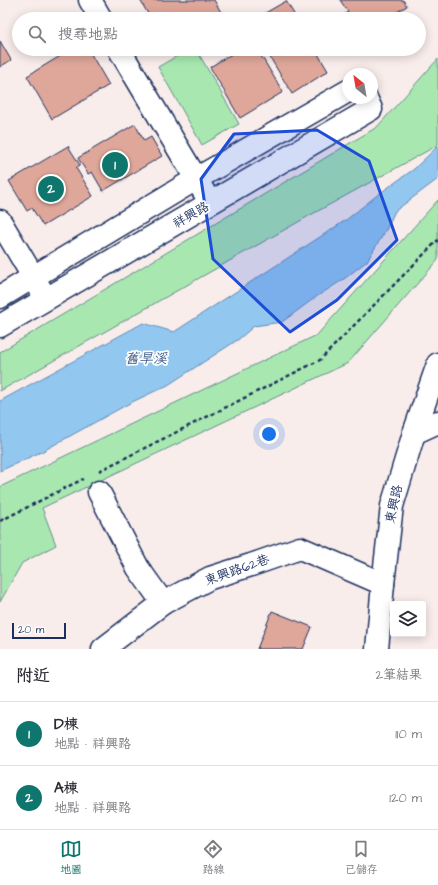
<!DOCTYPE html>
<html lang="zh-TW">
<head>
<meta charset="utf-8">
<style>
  body { margin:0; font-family:"Architects Daughter","LXGW WenKai TC",sans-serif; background:#f7f7f7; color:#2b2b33 }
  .controls { position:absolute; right:12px; bottom:12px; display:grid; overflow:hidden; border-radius:4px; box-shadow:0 2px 10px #0003 }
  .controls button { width:36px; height:36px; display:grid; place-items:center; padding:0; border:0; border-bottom:1px solid #e1e1e2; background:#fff; color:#2b2b33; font:20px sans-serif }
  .compass { position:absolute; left:342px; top:68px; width:36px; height:36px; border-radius:50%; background:#fff; box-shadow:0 2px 10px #0003; rotate:329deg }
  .scale { position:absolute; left:12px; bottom:10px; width:54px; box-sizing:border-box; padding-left:4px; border:2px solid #1b2f5e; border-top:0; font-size:11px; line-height:14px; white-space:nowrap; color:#1b2f5e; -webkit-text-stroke:3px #fff; paint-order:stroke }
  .you { position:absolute; left:269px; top:434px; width:14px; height:14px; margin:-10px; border:3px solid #fff; border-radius:50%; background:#1a73e8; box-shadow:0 0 0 6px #1a73e833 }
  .badge { display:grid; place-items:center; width:26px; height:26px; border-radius:50%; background:#0f766e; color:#fff; font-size:13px; font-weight:700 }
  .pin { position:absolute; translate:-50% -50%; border:2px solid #fff; box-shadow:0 1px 4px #0006 }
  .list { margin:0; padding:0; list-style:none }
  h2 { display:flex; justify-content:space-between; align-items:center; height:52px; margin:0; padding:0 16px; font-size:17px }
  h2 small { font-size:13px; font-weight:400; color:#7c7c81 }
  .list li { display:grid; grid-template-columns:26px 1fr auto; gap:12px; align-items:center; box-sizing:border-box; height:64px; padding:0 16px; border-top:1px solid #e1e1e2 }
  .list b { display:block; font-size:15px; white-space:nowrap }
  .list p { margin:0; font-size:13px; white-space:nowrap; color:#7c7c81 }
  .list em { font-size:13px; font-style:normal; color:#7c7c81 }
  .icon { flex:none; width:22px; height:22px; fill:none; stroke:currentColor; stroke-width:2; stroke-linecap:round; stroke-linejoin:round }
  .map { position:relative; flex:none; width:438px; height:649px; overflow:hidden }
  .search { position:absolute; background:#fff; box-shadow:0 2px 10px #0003; left:12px; right:12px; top:12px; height:44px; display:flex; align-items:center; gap:10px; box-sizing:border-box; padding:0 14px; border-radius:22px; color:#7c7c81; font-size:15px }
  .sheet { height:180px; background:#fff }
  nav { display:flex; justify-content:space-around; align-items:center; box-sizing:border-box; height:56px; border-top:1px solid #e1e1e2; background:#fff; font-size:11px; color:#7c7c81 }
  nav a { display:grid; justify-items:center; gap:2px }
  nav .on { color:#0f766e }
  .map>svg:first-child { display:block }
  .green { fill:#a8e8b0; stroke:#628c87 }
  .water { fill:#92c7f0; stroke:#628ab6 }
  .building { fill:#dfa79a; stroke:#1b2f5e }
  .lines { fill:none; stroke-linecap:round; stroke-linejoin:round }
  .minor-casing { stroke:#1b2f5e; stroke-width:25 }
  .path { stroke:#1b2f5e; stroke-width:2.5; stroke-dasharray:4 3; stroke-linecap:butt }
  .minor { stroke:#fff; stroke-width:22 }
  .marked { fill:#1d4ed8; fill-opacity:0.2; stroke:#1d4ed8; stroke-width:3; stroke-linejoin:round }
  .labels { text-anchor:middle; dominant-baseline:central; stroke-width:3.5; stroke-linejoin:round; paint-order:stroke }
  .street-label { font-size:13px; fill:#1b2f5e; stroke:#fff }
  .water-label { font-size:14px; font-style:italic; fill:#3f5d8a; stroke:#fff }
</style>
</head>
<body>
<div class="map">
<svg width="438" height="649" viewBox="0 0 438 649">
  <rect width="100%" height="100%" fill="#f9edeb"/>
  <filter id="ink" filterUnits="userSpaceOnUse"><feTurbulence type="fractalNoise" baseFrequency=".025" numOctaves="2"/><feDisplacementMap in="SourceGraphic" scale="8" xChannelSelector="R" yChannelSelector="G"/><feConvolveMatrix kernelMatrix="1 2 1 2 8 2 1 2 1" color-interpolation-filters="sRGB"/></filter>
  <g filter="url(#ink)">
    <g class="green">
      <polygon points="189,49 196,49 239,124 202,145 158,67"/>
      <polygon points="438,59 438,145 307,217 0,391 0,352 377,127"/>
      <polygon points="438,200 438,260 348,363 42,508 56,545 22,563 0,602 0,487 317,335"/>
    </g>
    <polygon class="water" points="438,146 438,179 395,211 386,230 367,261 344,279 316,297 282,322 254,326 239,339 168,385 128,404 43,451 0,471 0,401 143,323 174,332 346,220 376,196 414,169"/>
    <g class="building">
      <polygon points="140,0 214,0 225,19 151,19"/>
      <polygon points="340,0 403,0 407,6 385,19 337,19 348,12"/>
      <polygon points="286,1 297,19 255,19"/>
      <polygon points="0,41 11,60 0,67"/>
      <polygon points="72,49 88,49 109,85 52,119 27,76"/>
      <polygon points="240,49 257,49 283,92 240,118 210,67"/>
      <polygon points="265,49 315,49 328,71 292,94"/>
      <polygon points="135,124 144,141 151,137 162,156 103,191 92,172 88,174 78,158"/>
      <polygon points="68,146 80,165 76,168 93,196 43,226 32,208 27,211 9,181"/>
      <polygon points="272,611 312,627 303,649 257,649"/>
    </g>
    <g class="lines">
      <defs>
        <g id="minor">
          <polyline points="90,0 101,19"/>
          <polyline points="119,49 204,192"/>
          <polyline points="0,221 41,290"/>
          <polyline points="0,297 196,179 348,91"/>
          <polyline points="0,326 371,109 366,98"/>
          <polyline points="414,433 438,422"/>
          <polyline points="99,492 138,568 163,603"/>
          <polyline points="103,649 163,603 210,578 251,565 300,548 383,584"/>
          <polyline points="377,649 383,584 392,506 414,433 438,364"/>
        </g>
      </defs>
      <use href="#minor" class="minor-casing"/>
      <g class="path">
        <polyline points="99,471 320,360 438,240"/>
        <polyline points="0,521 83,479"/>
      </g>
      <use href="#minor" class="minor"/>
    </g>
  </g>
  <path class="marked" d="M317,130L369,161L397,240L337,300L290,332L213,259L201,179L234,134Z"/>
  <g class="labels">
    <g class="street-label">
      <text transform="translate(191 215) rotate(-30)">祥興路</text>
      <text transform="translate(394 504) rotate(-78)">東興路</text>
      <text transform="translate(237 570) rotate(-20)">東興路62巷</text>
    </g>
    <g class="water-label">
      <text x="146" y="359">舊旱溪</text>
    </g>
  </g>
</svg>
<div class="controls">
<button><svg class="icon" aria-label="layers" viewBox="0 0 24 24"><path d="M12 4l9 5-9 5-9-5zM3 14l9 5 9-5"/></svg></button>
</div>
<svg class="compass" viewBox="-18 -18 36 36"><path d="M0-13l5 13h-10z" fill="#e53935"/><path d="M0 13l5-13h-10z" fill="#7c7c81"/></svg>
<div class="scale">20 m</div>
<div class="you"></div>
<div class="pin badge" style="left:115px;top:165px">1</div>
<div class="pin badge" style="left:51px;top:189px">2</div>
<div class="search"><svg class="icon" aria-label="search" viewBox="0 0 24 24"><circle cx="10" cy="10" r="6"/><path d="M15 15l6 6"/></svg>搜尋地點</div>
</div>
<section class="sheet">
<h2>附近<small>2筆結果</small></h2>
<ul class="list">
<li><span class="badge">1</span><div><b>D棟</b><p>地點 · 祥興路</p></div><em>110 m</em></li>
<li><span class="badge">2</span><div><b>A棟</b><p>地點 · 祥興路</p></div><em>120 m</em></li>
</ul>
</section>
<nav>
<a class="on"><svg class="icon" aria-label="map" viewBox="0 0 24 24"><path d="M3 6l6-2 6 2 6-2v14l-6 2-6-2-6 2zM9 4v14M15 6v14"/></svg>地圖</a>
<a><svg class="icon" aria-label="directions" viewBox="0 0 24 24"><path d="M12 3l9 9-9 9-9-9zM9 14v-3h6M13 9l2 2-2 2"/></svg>路線</a>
<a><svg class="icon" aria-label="saved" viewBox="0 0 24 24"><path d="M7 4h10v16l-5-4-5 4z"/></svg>已儲存</a>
</nav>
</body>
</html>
